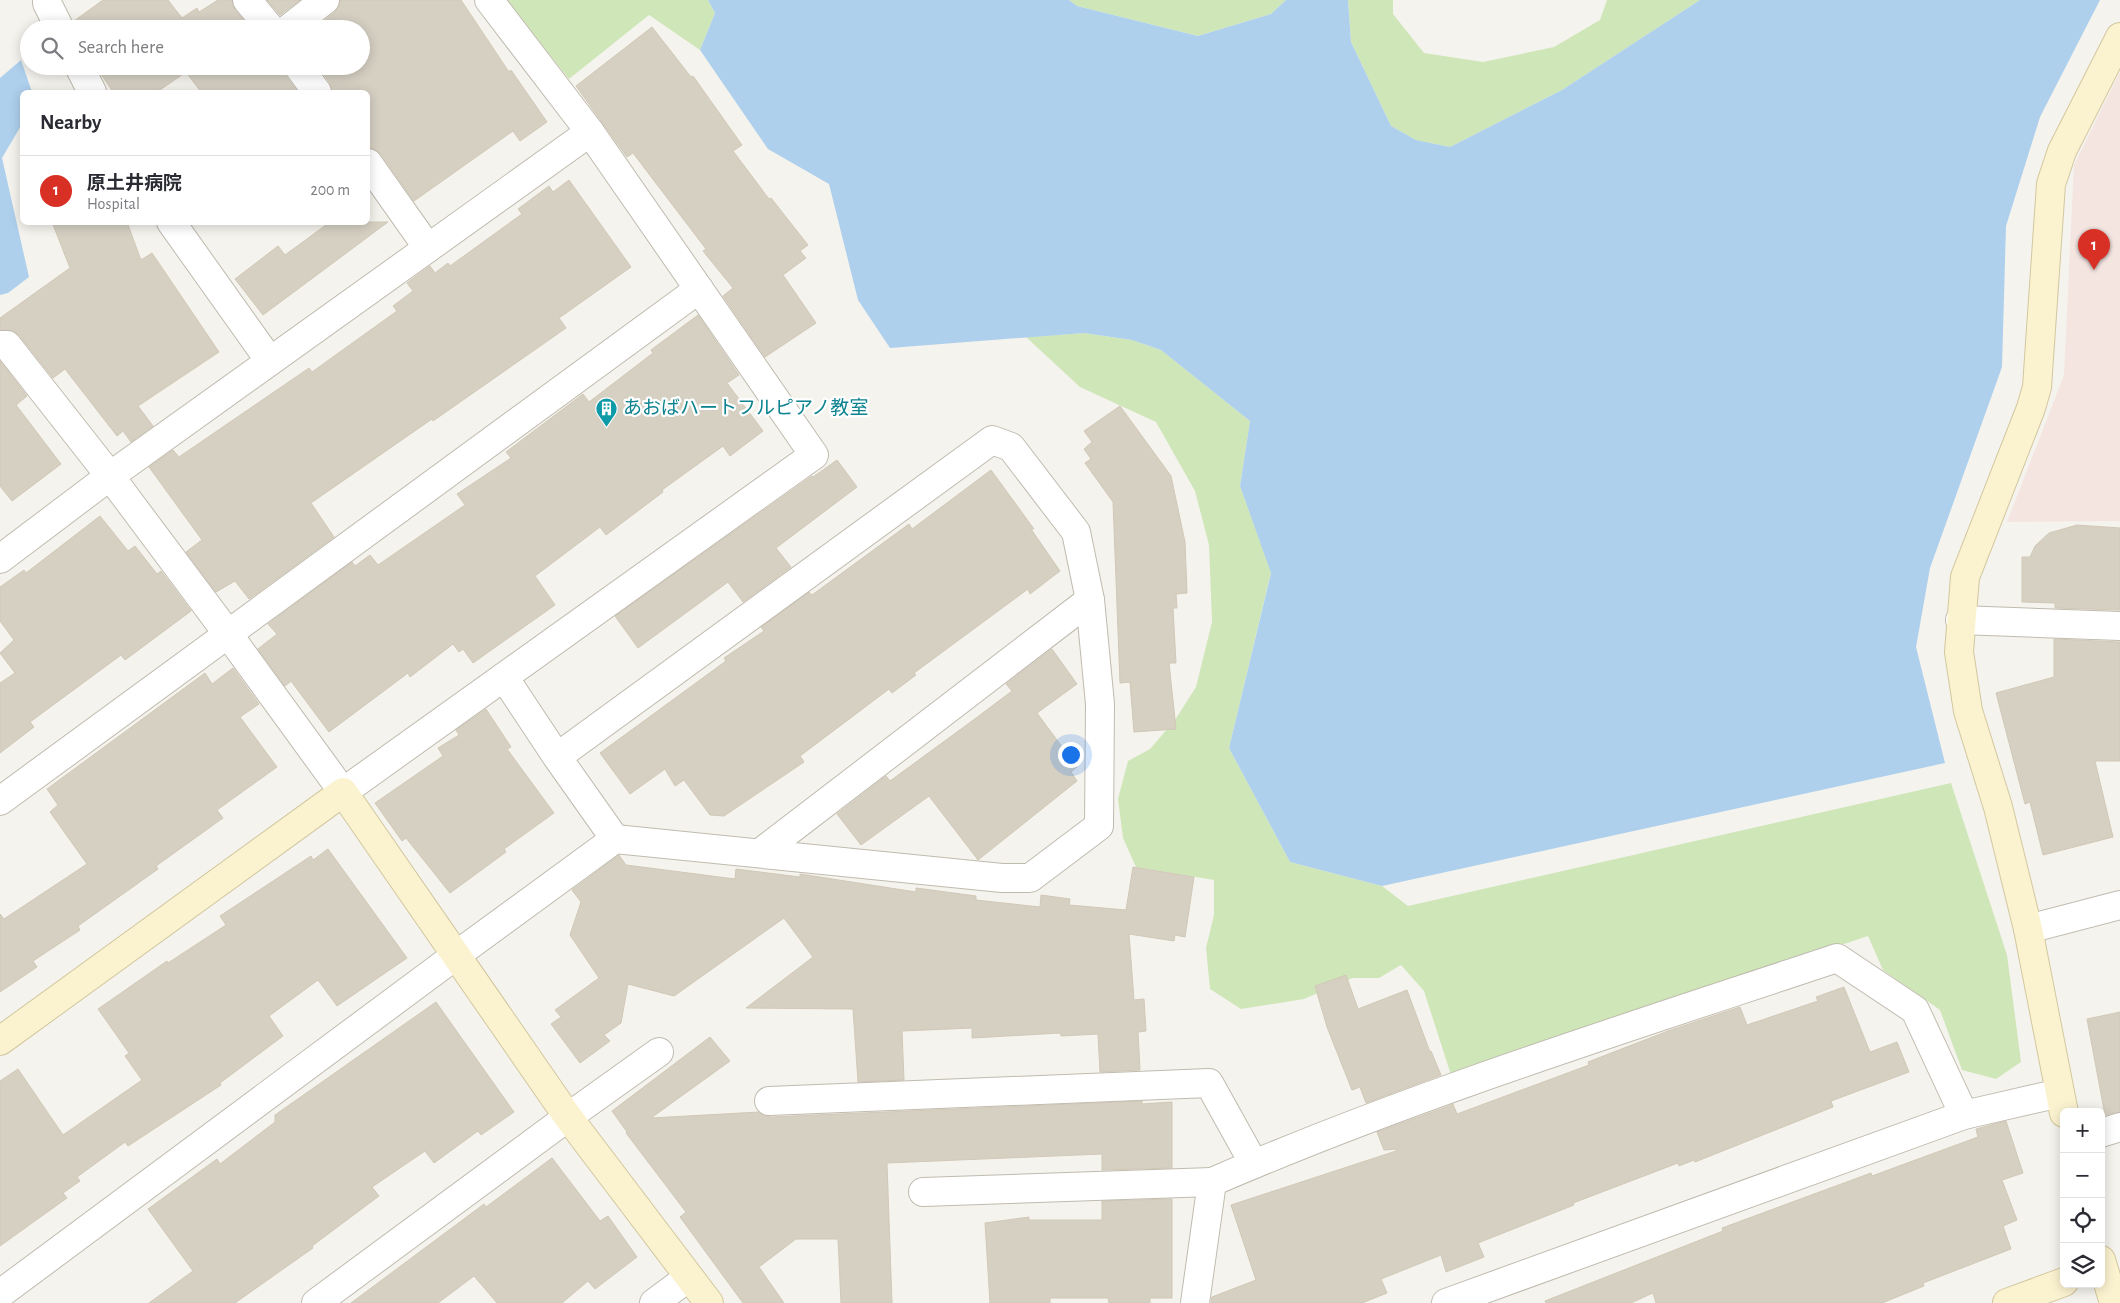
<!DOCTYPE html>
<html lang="en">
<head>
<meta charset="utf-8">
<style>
  body { margin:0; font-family:"Alegreya Sans","Noto Sans JP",sans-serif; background:#f2f2f3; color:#2b2b33 }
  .controls { position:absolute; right:15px; bottom:15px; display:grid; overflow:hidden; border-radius:8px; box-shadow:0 2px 12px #0003 }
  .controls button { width:45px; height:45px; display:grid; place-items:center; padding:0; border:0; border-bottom:1px solid #e1e1e2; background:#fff; color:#2b2b33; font:25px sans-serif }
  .you { position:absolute; left:1070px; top:754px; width:18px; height:18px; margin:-12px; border:4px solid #fff; border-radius:50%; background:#1a73e8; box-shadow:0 0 0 8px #1a73e833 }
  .badge { display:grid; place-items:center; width:32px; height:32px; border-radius:50%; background:#d93025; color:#fff; font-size:16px; font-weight:700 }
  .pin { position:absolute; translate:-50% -41px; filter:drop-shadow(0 1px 2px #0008) }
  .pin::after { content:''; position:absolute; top:26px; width:18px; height:15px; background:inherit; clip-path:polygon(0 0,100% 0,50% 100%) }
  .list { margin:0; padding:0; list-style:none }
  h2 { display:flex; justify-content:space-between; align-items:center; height:65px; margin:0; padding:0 20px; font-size:21px }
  h2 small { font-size:16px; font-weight:400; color:#7c7c81 }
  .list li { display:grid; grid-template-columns:32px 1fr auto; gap:15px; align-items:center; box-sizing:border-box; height:70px; padding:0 20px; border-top:1px solid #e1e1e2 }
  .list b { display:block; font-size:19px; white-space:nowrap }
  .list p { margin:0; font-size:16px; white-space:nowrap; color:#7c7c81 }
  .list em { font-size:16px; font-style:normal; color:#7c7c81 }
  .icon { flex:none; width:28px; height:28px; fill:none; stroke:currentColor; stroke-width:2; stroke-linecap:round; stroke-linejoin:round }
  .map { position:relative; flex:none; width:2120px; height:1303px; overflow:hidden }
  .search { position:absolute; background:#fff; box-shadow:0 2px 12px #0003; left:20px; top:20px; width:350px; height:55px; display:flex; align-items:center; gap:12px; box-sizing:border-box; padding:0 18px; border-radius:28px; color:#7c7c81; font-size:19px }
  .panel { position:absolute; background:#fff; box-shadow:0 2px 12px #0003; left:20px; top:90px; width:350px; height:135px; border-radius:8px }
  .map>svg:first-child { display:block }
  .medical { fill:#f4e5e1 }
  .green { fill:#cfe6b9 }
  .water { fill:#aed0ed }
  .building { fill:#d6d0c3; stroke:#d1c8b6 }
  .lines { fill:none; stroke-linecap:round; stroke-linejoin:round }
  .street-casing { stroke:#c0bbaf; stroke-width:30 }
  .secondary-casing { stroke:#d2c79f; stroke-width:30 }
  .street { stroke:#fff; stroke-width:28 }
  .secondary { stroke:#fbf3d0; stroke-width:28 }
  .labels { text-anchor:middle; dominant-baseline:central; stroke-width:4.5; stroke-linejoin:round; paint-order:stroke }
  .culture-label { font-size:19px; fill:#0d838f; stroke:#fff; text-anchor:start }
</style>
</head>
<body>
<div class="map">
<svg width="2120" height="1303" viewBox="0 0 2120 1303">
  <rect width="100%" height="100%" fill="#f5f3ed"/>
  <polygon class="medical" points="2120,72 2120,521 2007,522 2064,375 2074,165"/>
  <g class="green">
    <polygon points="506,0 708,0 715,13 700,50 649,15 569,79"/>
    <polygon points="1069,0 1286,0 1271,14 1198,36 1077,6"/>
    <polygon points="1348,0 1393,0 1393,14 1424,53 1483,62 1554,47 1600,20 1607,0 1700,0 1562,90 1450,147 1416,140 1391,126 1351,42"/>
    <polygon points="1084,333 1132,340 1161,350 1250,421 1240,486 1271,572 1229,748 1290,862 1382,886 1408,906 1951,783 2007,955 2021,1062 1996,1079 1962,1070 1940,1010 1883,970 1868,936 1451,1075 1424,991 1401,965 1379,978 1352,978 1304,999 1241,1009 1210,989 1206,948 1214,915 1214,880 1136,867 1123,838 1118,799 1128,761 1150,749 1175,720 1196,687 1212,622 1209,545 1195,491 1156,422 1080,387 1026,337"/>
  </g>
  <g class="water">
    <polygon points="708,0 1069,0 1077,6 1198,36 1271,14 1286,0 1348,0 1351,42 1391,126 1416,140 1450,147 1562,90 1700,0 2100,0 2040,117 2006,226 2002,367 1930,568 1916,647 1945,763 1382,886 1290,862 1229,748 1271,573 1240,486 1250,421 1161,350 1132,340 1084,333 890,348 858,300 829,184 768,149 700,50 715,13"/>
    <polygon points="21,60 32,92 22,92 22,124 2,158 29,277 8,293 0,295 0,78"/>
  </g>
  <g class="building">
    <polygon points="103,0 168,0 182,18 197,8 199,12 218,0 232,0 235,10 251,29 75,29 74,21"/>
    <polygon points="267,0 300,0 280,15"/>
    <polygon points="340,0 461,0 509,72 511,70 547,122 520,141 513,131 414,201 381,154 375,149 368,148 368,92 332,92 330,83 318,66 361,66 361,29 314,29 335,12 339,6"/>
    <polygon points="652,27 691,77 693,76 742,145 733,151 769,199 771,198 808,245 800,251 806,258 783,275 816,323 765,357 723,296 733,288 703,251 706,249 633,153 627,157 576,86"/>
    <polygon points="112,66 283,66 285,75 298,92 201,92 186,72 157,92 113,92 101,74"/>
    <polygon points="569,180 631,267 559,318 566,328 433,421 432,419 311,503 334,537 249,599 235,581 216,592 186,552 202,540 149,467 173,450 179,457 309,368 312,372 397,311 393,306 413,291 407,283 430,266 435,273 448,263 450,266 522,214 518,209 549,186 553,192"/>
    <polygon points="52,222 127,222 141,260 152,253 219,352 138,406 153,426 131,442 123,431 117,436 65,369 53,378 19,335 13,331 0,329 0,318 70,268"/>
    <polygon points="330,222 388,222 263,315 235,279 278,246 285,255"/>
    <polygon points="698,315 739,375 727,383 763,431 730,456 723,446 662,490 663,492 606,535 600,527 535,576 555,605 473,663 463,649 459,652 453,644 410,677 408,673 329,732 291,681 285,686 258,649 277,634 268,624 352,562 355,566 370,555 378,565 465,505 457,494 511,458 506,452 583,394 589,402 653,353 651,350"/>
    <polygon points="0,361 27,396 16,405 61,464 12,501 0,486"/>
    <polygon points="1120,406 1171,476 1185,542 1187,593 1176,594 1177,608 1173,608 1176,663 1169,663 1176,729 1134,732 1130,682 1120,683 1113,502 1085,463 1091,459 1084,449 1092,442 1084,431"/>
    <polygon points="837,460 857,487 776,548 791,567 743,602 728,582 638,648 615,616 812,476 813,477"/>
    <polygon points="991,470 1034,529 1031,529 1060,571 1030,594 1028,589 914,673 916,675 892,693 889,689 800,756 804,762 724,816 710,815 684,780 675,786 665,769 630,794 600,753 726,661 724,658 764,631 761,627 809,592 812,595 909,524 912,529"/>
    <polygon points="100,516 128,551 135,546 157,574 161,571 191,611 125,660 121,655 30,722 34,727 0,753 0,683 15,673 0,653 14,640 0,621 0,587 24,570 26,573"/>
    <polygon points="2077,525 2120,528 2120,610 2055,608 2055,603 2022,602 2022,557 2030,557 2035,546 2049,533"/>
    <polygon points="2054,639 2120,642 2120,761 2095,761 2113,837 2043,855 2030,802 2025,804 1996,693 2054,677"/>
    <polygon points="1052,649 1077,684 1037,713 1077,767 1071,772 1077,781 978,860 929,796 861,845 837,814 886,776 890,781 972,721 1012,691 1006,684"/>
    <polygon points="233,668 259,704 240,717 277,767 217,810 223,818 156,866 158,869 78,926 80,930 33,961 37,967 0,992 0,914 4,919 87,864 50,812 58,805 47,789 205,673 212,684"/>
    <polygon points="486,709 511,747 507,749 554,813 504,849 506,852 450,893 406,838 402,841 375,803 443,756 438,748 459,735 456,730"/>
    <polygon points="328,849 407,958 337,1006 318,980 269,1016 283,1036 220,1083 221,1085 128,1146 125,1142 77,1177 80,1181 63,1193 67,1198 0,1246 0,1081 18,1069 63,1135 142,1080 125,1056 129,1053 98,1009 167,961 168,963 226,925 220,916 311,856 313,860"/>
    <polygon points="619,855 626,865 735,879 736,869 800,877 800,874 916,892 916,888 976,896 976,900 1040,907 1041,895 1070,899 1069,905 1126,910 1133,867 1194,877 1185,937 1175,935 1174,941 1129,934 1134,1000 1144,999 1146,1031 1138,1032 1140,1070 1100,1072 1098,1034 1061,1036 1060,1033 972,1038 972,1028 902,1031 904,1080 858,1082 853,1009 746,1008 813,957 784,918 674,996 628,984 621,1023 604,1035 610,1041 580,1063 551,1024 561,1017 555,1010 599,978 570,935 581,902 572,890"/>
    <polygon points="1346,975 1358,1009 1407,990 1430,1052 1431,1051 1441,1075 1366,1103 1360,1087 1352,1090 1327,1027 1315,986"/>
    <polygon points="1844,987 1870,1052 1897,1042 1909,1072 1831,1101 1833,1107 1695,1162 1694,1160 1679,1166 1678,1163 1573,1203 1574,1205 1478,1243 1484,1257 1446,1272 1441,1255 1381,1279 1387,1293 1362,1303 1211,1303 1212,1297 1256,1280 1231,1205 1396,1151 1396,1149 1384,1150 1377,1132 1449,1106 1453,1104 1457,1114 1589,1065 1588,1062 1668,1031 1740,1007 1747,1025 1818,1001 1816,997"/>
    <polygon points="436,1002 514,1112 481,1135 478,1131 434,1163 425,1151 372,1187 379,1196 312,1246 313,1248 235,1303 149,1303 193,1271 148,1209 217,1159 220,1164 275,1122 275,1115"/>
    <polygon points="2120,1012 2120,1112 2105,1115 2087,1019"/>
    <polygon points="710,1037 730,1061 651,1118 759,1112 770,1117 1142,1101 1142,1104 1172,1102 1172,1168 1102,1170 1102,1154 887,1163 892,1303 841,1303 838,1239 796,1239 759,1267 784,1303 743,1303 680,1217 686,1212 626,1133 627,1132 612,1111"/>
    <polygon points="2006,1121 2023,1173 2002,1180 2017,1220 2003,1226 2011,1249 1923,1283 1924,1286 1882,1303 1656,1303 1653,1293 1631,1303 1546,1303 1545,1301 1723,1231 1722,1228 1871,1173 1872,1176 1978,1137 1976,1129"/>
    <polygon points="552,1158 600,1221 608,1216 637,1257 595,1289 588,1281 562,1303 497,1303 474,1276 438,1303 351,1303 484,1204 486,1207"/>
    <polygon points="1172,1199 1172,1298 1150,1298 1150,1303 1109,1303 1108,1298 1050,1298 1050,1303 990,1303 985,1223 1029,1217 1029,1220 1102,1220 1102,1201"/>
  </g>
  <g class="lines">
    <defs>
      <g id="street">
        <polyline points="47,0 47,3 60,29"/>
        <polyline points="247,0 271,29"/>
        <polyline points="288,29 325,0"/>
        <polyline points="79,66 92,92"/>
        <polyline points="298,66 317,92"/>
        <polyline points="368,163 428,248"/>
        <polyline points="171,222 270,361"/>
        <polyline points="0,345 7,345 110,476 228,634 343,792 814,455 590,132 489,0"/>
        <polyline points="0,559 110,476 590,132"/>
        <polyline points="1960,620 2120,626"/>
        <polyline points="504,677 557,757 615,839 1002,878 1030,878 1099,826 1100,704 1090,600 1076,532 1011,447 992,440 557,757"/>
        <polyline points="0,801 699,289"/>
        <polyline points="760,853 1090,600"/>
        <polyline points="2028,929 2120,905"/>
        <polyline points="769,1101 1209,1083 1254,1164"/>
        <polyline points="2101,1133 2120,1127"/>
        <polyline points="923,1192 1212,1182"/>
        <polyline points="0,1294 455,956 615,839"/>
        <polyline points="316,1303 568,1117 659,1052"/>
        <polyline points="654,1303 689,1277"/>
        <path d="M1195,1303L1212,1182C1415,1094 1627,1028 1837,958L1915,1010L1964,1115"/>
        <polyline points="1446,1303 1964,1115 2060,1093"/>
      </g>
      <g id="secondary">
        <polyline points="0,1041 343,792 568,1117 709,1303"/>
        <polyline points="2064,1113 2028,929 1998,807 1968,711 1959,652 1965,577 2031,408 2037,387 2051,184 2062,151 2120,37"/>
        <polyline points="2101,1260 2114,1303"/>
        <polyline points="2007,1303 2064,1282"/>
      </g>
    </defs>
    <use href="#street" class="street-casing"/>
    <use href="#secondary" class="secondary-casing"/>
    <use href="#street" class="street"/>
    <use href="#secondary" class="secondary"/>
  </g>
  <defs>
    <symbol id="building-pin" viewBox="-11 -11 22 30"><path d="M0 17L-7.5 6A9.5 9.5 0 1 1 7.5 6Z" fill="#0f9aa8" stroke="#fff"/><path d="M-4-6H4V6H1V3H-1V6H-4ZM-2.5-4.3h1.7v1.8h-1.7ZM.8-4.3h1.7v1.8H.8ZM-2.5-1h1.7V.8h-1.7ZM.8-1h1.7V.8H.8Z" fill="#fff"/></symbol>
  </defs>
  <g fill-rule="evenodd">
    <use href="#building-pin" x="594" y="396" width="25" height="34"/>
  </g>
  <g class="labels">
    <g class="culture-label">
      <text x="623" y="408">あおばハートフルピアノ教室</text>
    </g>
  </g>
</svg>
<div class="controls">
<button>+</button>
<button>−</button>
<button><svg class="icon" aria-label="locate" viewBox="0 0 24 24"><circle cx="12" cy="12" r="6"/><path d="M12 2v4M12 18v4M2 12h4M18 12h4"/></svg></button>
<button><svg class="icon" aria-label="layers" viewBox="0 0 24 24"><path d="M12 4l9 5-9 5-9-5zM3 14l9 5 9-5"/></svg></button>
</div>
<div class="you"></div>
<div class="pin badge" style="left:2094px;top:270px">1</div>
<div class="search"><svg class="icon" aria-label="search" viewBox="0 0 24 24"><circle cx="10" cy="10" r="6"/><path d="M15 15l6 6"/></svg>Search here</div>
<section class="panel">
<h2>Nearby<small></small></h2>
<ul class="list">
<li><span class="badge">1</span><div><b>原土井病院</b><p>Hospital</p></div><em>200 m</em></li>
</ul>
</section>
</div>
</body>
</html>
